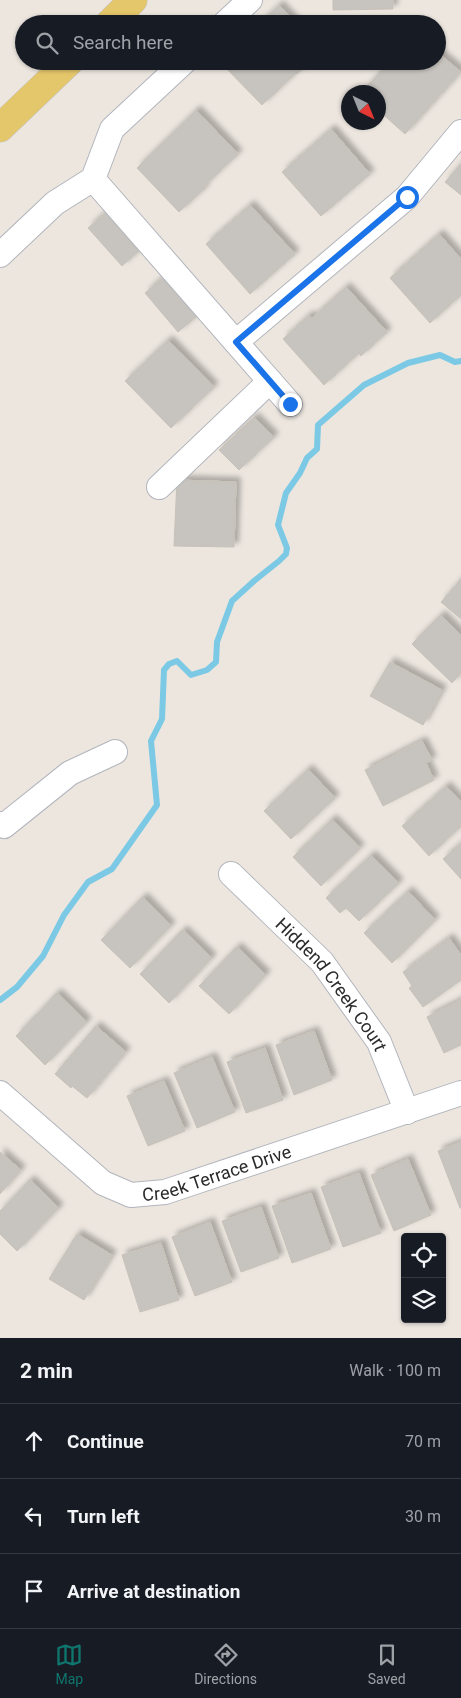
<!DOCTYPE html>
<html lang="en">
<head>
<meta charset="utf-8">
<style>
  body { margin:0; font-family:Roboto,sans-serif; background:#20242c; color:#f1f3f6 }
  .controls { position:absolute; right:15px; bottom:15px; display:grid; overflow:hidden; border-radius:5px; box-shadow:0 1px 4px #0004 }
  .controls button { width:45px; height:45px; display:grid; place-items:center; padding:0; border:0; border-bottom:1px solid #363941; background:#171b24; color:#f1f3f6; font:25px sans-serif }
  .compass { position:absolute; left:341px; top:85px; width:45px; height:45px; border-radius:50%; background:#171b24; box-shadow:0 1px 4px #0004; rotate:137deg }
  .stop { position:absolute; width:15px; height:15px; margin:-11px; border:4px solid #1a73e8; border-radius:50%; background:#fff }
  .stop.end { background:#1a73e8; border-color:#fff; box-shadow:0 1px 5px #0008 }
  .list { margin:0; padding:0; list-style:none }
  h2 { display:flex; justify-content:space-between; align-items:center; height:65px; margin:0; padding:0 20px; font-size:21px }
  h2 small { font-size:16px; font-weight:400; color:#9ea1a6 }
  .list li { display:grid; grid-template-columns:32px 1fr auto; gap:15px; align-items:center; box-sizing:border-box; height:75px; padding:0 20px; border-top:1px solid #363941 }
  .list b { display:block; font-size:19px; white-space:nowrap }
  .list em { font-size:16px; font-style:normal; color:#9ea1a6 }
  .icon { flex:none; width:28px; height:28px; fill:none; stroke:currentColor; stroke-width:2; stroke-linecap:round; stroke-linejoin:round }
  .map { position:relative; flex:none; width:461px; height:1338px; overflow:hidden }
  .search { position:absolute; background:#171b24; box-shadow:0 1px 4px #0004; left:15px; right:15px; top:15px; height:55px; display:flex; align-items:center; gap:12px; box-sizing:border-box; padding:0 18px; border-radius:28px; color:#9ea1a6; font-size:19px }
  .sheet { height:290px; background:#171b24 }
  nav { display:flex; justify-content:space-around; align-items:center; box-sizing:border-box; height:70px; border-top:1px solid #363941; background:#171b24; font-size:14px; color:#9ea1a6 }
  nav a { display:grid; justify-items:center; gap:2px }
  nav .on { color:#0f766e }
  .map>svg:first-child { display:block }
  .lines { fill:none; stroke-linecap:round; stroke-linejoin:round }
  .stream { stroke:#7bc9e4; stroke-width:6 }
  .building { fill:#c7c3be; stroke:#c7c2b8; filter:url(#shadow) }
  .minor-casing { stroke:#b2b5bd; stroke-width:26 }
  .major-casing { stroke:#c4c4c4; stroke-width:29 }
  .minor { stroke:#fff; stroke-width:24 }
  .major { stroke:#e5c76b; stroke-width:28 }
  .route { stroke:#1a73e8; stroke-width:6 }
  .labels { text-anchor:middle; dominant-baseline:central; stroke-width:4; stroke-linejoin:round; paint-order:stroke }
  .street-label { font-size:18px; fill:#2b2b2b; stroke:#fff }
</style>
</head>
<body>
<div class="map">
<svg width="461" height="1338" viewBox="0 0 461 1338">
  <defs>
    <filter id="shadow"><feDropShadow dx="4.5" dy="-4.5" stdDeviation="2.5" flood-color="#0004"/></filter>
  </defs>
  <rect width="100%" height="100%" fill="#ece6df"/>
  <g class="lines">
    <polyline class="stream" points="0,1000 17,987 43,956 64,915 88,882 112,869 157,805 151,741 162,719 164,670 169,664 177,661 191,675 207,670 216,662 217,642 232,601 254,581 279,561 286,554 287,548 278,525 286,493 300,473 307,458 317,449 318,425 364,385 408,363 440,355 455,362 461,361"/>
  </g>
  <g class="building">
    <polygon points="333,0 393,0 393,9 333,10"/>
    <polygon points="279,5 297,24 259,24"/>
    <polygon points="437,52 461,72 405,134 378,110 378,92 362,92 390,61 437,61"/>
    <polygon points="222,61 311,61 297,74 296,73 262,105 221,63"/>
    <polygon points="196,110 238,154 203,187 205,188 179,212 137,168"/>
    <polygon points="331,129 370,174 321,216 282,172"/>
    <polygon points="461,164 461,195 445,182"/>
    <polygon points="250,205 295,254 250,294 206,244"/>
    <polygon points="106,212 140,250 122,266 88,228"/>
    <polygon points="439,234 461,259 461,295 430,323 390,278"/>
    <polygon points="163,277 197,316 178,332 145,293"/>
    <polygon points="346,287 387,332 361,356 359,353 324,385 283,339 309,315 312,318"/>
    <polygon points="168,340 214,387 171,428 125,381"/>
    <polygon points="254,417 274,437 239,470 219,450"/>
    <polygon points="177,480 236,482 234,547 174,546"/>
    <polygon points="461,579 461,619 441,602"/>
    <polygon points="441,615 461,635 461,673 452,683 412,644"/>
    <polygon points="390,662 442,690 423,725 370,696"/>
    <polygon points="422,741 432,760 426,763 434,780 383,806 365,770"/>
    <polygon points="308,769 335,798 291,839 264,811"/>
    <polygon points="446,786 461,802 461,826 429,856 402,826"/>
    <polygon points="332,819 360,848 321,886 293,857"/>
    <polygon points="461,843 461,879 443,859"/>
    <polygon points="371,855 399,883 359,921 346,908 340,913 326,898"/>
    <polygon points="408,891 435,920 392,963 364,933"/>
    <polygon points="143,897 171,926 130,968 101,940"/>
    <polygon points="183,930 212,958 169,1003 140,974"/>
    <polygon points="449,938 461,955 461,980 423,1007 409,988 412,986 403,972"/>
    <polygon points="237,947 266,975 229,1014 199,986"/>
    <polygon points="57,993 87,1022 45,1065 16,1036"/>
    <polygon points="461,1000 461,1045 444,1053 427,1017"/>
    <polygon points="96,1026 126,1052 87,1098 72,1086 71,1088 55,1074"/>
    <polygon points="314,1031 332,1080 294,1095 276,1045"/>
    <polygon points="265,1048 283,1100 246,1113 227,1062"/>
    <polygon points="212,1057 235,1112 197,1128 174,1073"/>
    <polygon points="164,1081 185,1131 148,1146 127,1096"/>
    <polygon points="461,1142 461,1208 460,1208 438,1151"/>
    <polygon points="0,1152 21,1170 0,1194"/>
    <polygon points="408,1159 431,1215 394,1231 371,1175"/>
    <polygon points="359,1173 381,1233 343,1247 321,1187"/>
    <polygon points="30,1180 59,1208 17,1251 0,1234 0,1211"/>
    <polygon points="311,1193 331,1249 292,1263 272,1206"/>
    <polygon points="261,1207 279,1258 241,1272 222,1221"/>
    <polygon points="210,1222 232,1282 195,1296 172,1237"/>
    <polygon points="77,1234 112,1255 84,1300 49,1279"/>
    <polygon points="161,1243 179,1300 140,1312 122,1255"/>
  </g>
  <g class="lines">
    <defs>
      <g id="minor">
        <polyline points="224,24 250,0"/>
        <polyline points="93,179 290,404"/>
        <polyline points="0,255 55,203 93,179 112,129 185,61"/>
        <polyline points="236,342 407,197 461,132"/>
        <polyline points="159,487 270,381"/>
        <polyline points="0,824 4,826 70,773 115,752"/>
        <path id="s1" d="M231,874L322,962L379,1042L407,1112"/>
        <path id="s2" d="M0,1093L103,1183L131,1195L165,1192L461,1093"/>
      </g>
      <g id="major">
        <polyline points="109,24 133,0"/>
        <polyline points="0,128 70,61"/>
      </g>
    </defs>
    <use href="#minor" class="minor-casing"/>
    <use href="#major" class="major-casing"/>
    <use href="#minor" class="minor"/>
    <use href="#major" class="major"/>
  </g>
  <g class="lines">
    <polyline class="route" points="290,404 236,342 407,197"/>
  </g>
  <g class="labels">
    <g class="street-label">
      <text stroke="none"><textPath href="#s1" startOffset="150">Hiddend Creek Court</textPath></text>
      <text stroke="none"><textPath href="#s2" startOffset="256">Creek Terrace Drive</textPath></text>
    </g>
  </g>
</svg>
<div class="controls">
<button><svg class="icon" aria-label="locate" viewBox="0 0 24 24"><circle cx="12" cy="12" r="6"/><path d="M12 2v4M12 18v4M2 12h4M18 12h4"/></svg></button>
<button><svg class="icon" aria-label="layers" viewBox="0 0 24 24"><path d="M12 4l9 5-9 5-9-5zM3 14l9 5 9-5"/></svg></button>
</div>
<svg class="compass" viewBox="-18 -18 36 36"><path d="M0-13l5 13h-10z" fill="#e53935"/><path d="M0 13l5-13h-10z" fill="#9ea1a6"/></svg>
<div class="stop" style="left:407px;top:197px"></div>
<div class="stop end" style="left:290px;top:404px"></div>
<div class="search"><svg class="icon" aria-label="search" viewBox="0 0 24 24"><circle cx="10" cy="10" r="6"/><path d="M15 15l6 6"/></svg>Search here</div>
</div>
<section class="sheet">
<h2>2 min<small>Walk · 100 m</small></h2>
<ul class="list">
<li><svg class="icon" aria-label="ahead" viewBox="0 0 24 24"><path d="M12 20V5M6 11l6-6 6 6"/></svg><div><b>Continue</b></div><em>70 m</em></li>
<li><svg class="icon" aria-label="left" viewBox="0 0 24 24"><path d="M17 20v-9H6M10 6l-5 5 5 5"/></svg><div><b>Turn left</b></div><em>30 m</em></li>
<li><svg class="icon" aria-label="arrive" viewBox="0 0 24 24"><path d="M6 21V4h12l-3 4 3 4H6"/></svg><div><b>Arrive at destination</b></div></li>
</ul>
</section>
<nav>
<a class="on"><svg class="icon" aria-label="map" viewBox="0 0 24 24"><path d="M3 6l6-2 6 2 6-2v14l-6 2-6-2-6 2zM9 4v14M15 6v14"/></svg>Map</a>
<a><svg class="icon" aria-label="directions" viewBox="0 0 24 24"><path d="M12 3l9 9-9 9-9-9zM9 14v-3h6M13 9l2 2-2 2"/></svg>Directions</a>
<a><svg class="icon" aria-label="saved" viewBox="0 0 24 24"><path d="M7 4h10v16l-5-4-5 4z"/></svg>Saved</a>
</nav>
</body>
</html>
